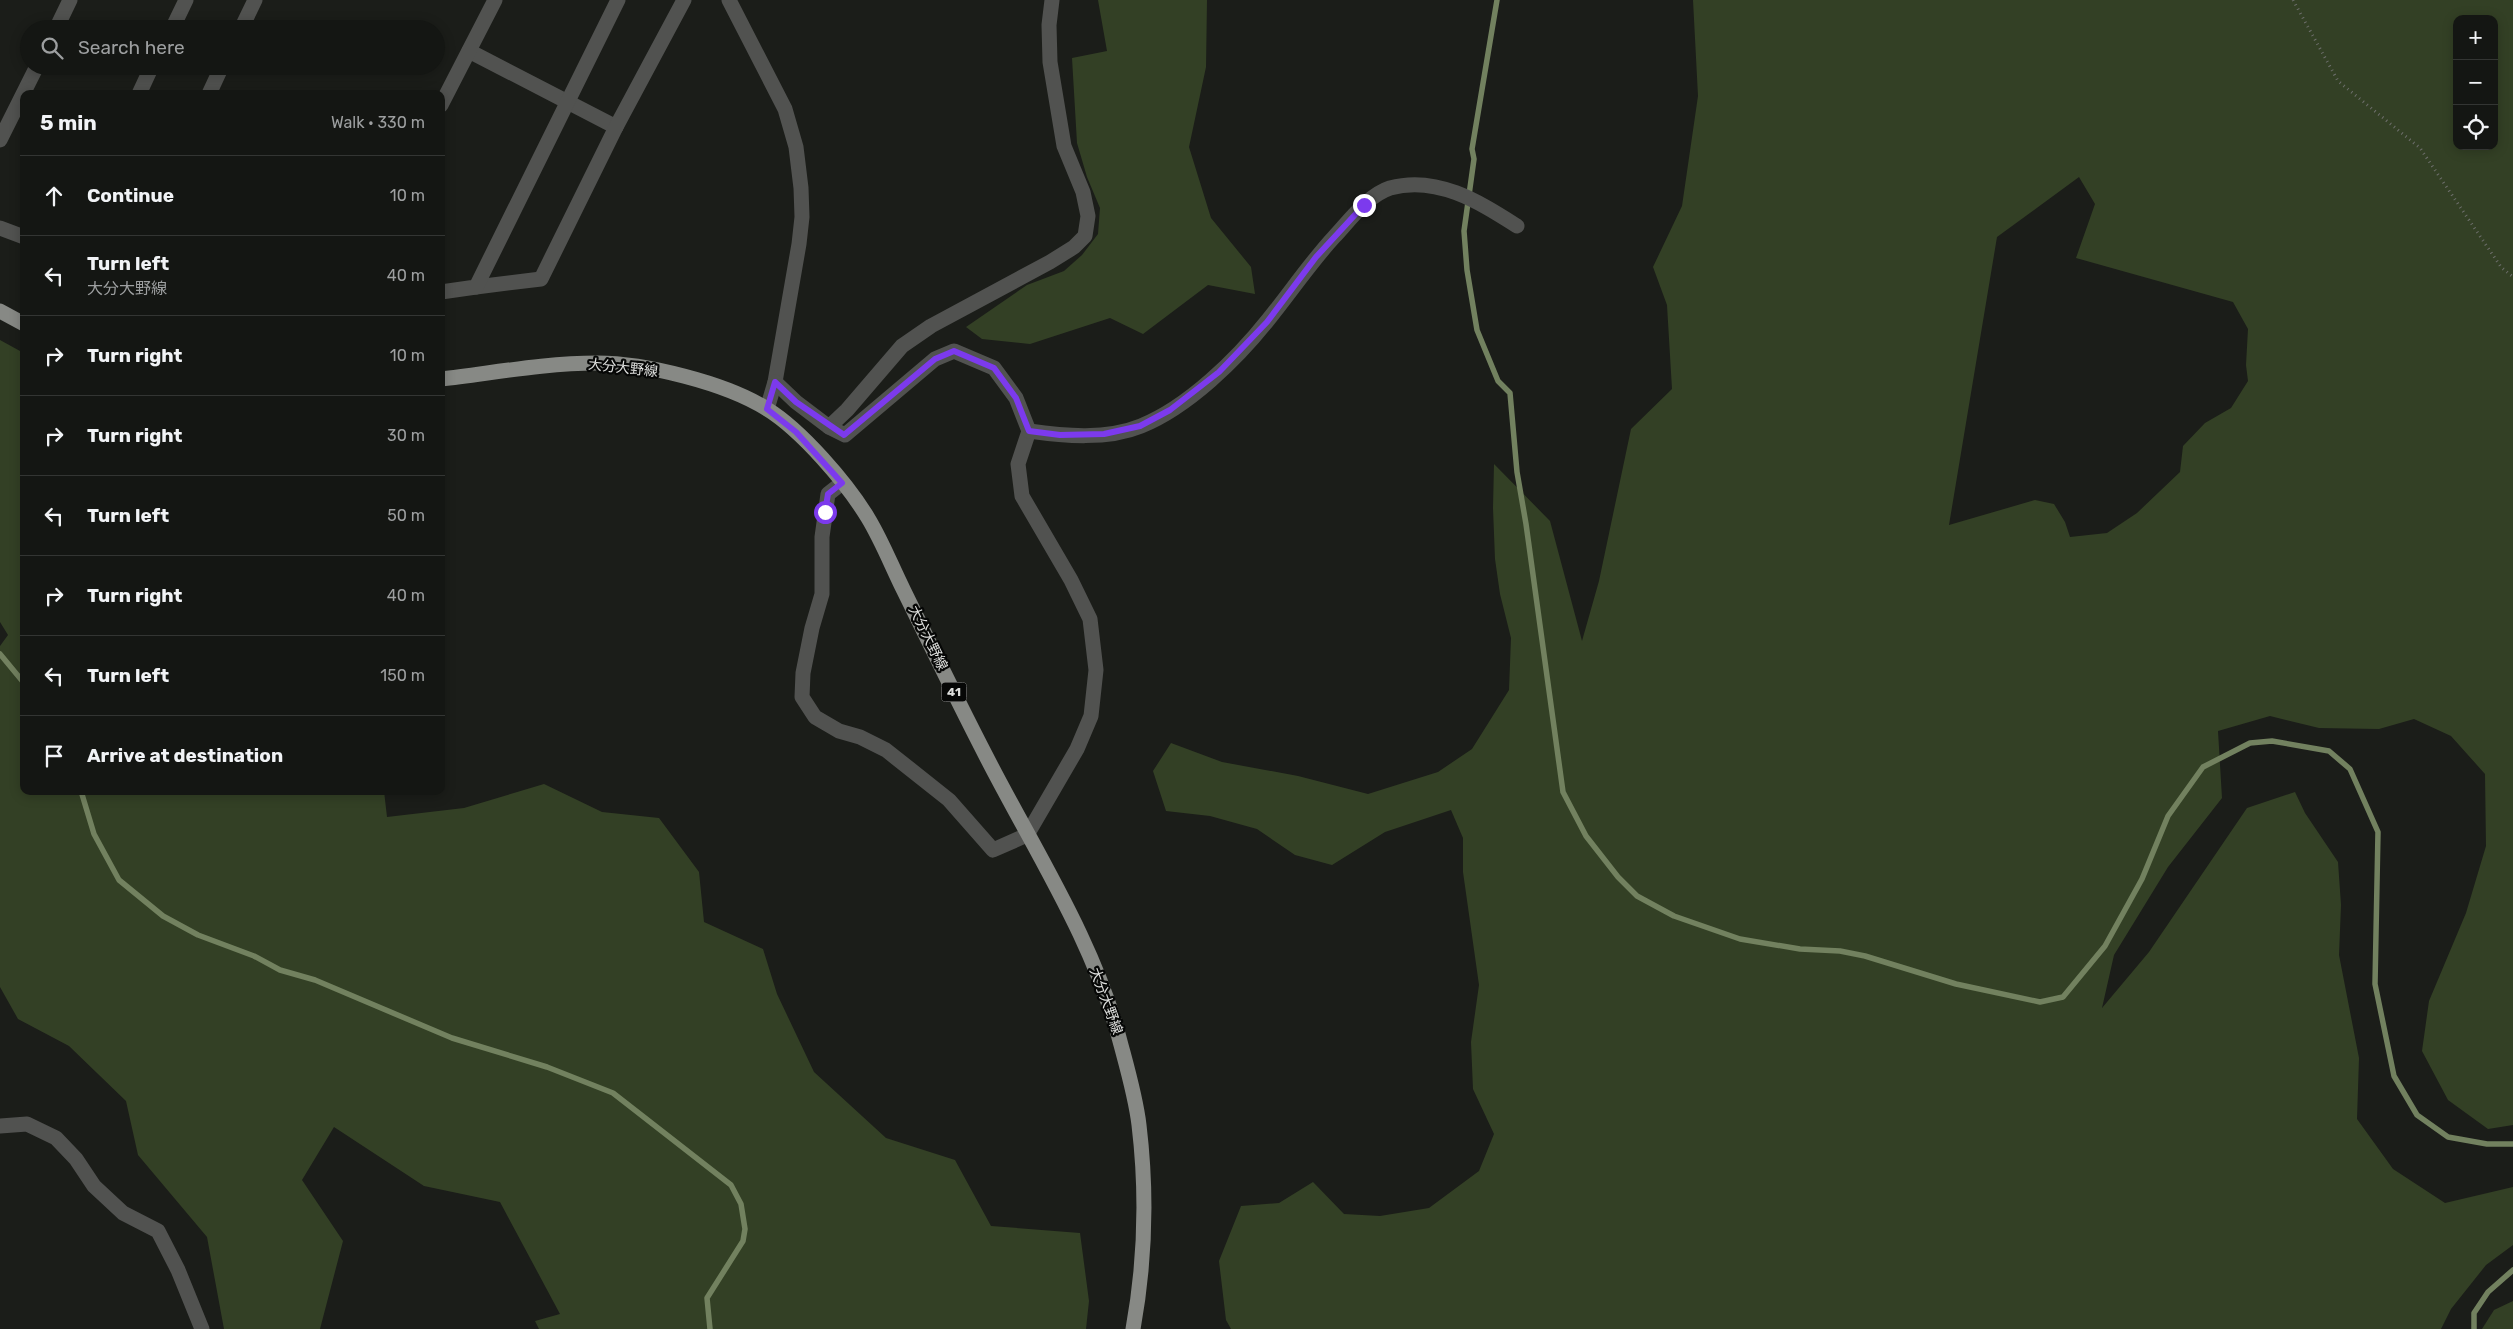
<!DOCTYPE html>
<html lang="en">
<head>
<meta charset="utf-8">
<style>
  body { margin:0; font-family:Rubik,"Noto Sans JP",sans-serif; background:#1d1f1c; color:#f1f3f6 }
  .controls { position:absolute; right:15px; top:15px; display:grid; overflow:hidden; border-radius:10px; box-shadow:0 2px 12px #0003 }
  .controls button { width:45px; height:45px; display:grid; place-items:center; padding:0; border:0; border-bottom:1px solid #333533; background:#141613; color:#f1f3f6; font:25px sans-serif }
  .stop { position:absolute; width:15px; height:15px; margin:-11px; border:4px solid #7c3aed; border-radius:50%; background:#fff }
  .stop.end { background:#7c3aed; border-color:#fff; box-shadow:0 1px 5px #0008 }
  .list { margin:0; padding:0; list-style:none }
  h2 { display:flex; justify-content:space-between; align-items:center; height:65px; margin:0; padding:0 20px; font-size:21px }
  h2 small { font-size:16px; font-weight:400; color:#9d9fa0 }
  .list li { display:grid; grid-template-columns:32px 1fr auto; gap:15px; align-items:center; box-sizing:border-box; height:80px; padding:0 20px; border-top:1px solid #333533 }
  .list b { display:block; font-size:19px; white-space:nowrap }
  .list p { margin:0; font-size:16px; white-space:nowrap; color:#9d9fa0 }
  .list em { font-size:16px; font-style:normal; color:#9d9fa0 }
  .icon { flex:none; width:28px; height:28px; fill:none; stroke:currentColor; stroke-width:2; stroke-linecap:round; stroke-linejoin:round }
  .map { position:relative; flex:none; width:2513px; height:1329px; overflow:hidden }
  .search { position:absolute; background:#141613; box-shadow:0 2px 12px #0003; left:20px; top:20px; width:425px; height:55px; display:flex; align-items:center; gap:12px; box-sizing:border-box; padding:0 18px; border-radius:28px; color:#9d9fa0; font-size:19px }
  .panel { position:absolute; background:#141613; box-shadow:0 2px 12px #0003; left:20px; top:90px; width:425px; height:705px; border-radius:10px }
  .map>svg:first-child { display:block }
  .green { fill:#334025; fill-rule:evenodd }
  .lines { fill:none; stroke-linecap:round; stroke-linejoin:round }
  .stream { stroke:#72815f; stroke-width:5.5 }
  .path { stroke:#6e6f6c; stroke-width:3; stroke-dasharray:1 4; stroke-linecap:butt }
  .street { stroke:#515250; stroke-width:15 }
  .primary { stroke:#878985; stroke-width:15 }
  .route { stroke:#7c3aed; stroke-width:6 }
  .labels { text-anchor:middle; dominant-baseline:central; stroke-width:4.5; stroke-linejoin:round; paint-order:stroke }
  .shield { fill:#060706; stroke:#9e9f9d; stroke-width:1 }
  .shield-label { font-size:12px; font-weight:bold; fill:#dfe0de }
  .street-label { font-size:14px; fill:#dfe0de; stroke:#060706 }
</style>
</head>
<body>
<div class="map">
<svg width="2513" height="1329" viewBox="0 0 2513 1329">
  <rect width="100%" height="100%" fill="#1b1d19"/>
  <g class="green">
    <polygon points="1098,0 1207,0 1206,67 1189,147 1211,218 1251,267 1255,294 1208,285 1143,334 1110,318 1030,344 982,339 966,327 1027,285 1064,271 1082,255 1098,234 1100,208 1087,177 1077,143 1072,58 1107,51"/>
    <path d="M1693,0H2513V1125L2488,1129L2448,1100L2422,1051L2429,1001L2466,913L2486,846L2485,774L2451,736L2414,719L2379,729L2319,728L2270,716L2218,731L2222,798L2168,867L2114,955L2102,1008L2149,952L2247,808L2295,792L2305,813L2338,862L2341,905L2339,955L2359,1058L2357,1119L2393,1169L2445,1203L2513,1187V1245L2486,1265L2451,1309L2441,1329H1231L1226,1320L1219,1261L1241,1206L1279,1203L1313,1182L1344,1214L1380,1216L1429,1208L1479,1171L1494,1134L1473,1089L1471,1042L1479,985L1463,872V838L1451,810L1385,832L1332,865L1295,855L1257,829L1210,816L1166,811L1153,771L1171,743L1222,762L1298,776L1368,794L1438,772L1472,749L1509,690L1511,638L1500,594L1495,559L1493,508L1494,464L1550,521L1582,641L1599,581L1631,429L1672,389L1667,305L1653,267L1682,206L1698,96ZM2457,19H2494V146H2457ZM2079,177L2095,204L2076,258L2233,302L2248,329L2246,365L2248,381L2231,408L2205,423L2183,446L2180,472L2137,513L2107,533L2070,537L2065,522L2054,504L2035,500L1949,525L1997,237Z"/>
    <polygon points="0,340 20,351 24,362 24,791 384,791 387,817 464,808 544,784 602,812 659,818 699,872 704,922 763,949 777,994 814,1072 886,1138 955,1160 991,1226 1080,1233 1089,1301 1086,1329 539,1329 535,1321 560,1314 500,1202 424,1186 334,1127 302,1180 343,1241 320,1329 224,1329 207,1237 138,1155 126,1101 69,1046 18,1019 0,987 0,646 8,635 0,622"/>
    <polygon points="2513,1301 2513,1329 2482,1329 2494,1310"/>
  </g>
  <g class="lines">
    <g class="stream">
      <polyline points="1497,0 1472,149 1474,159 1464,231 1467,270 1477,330 1498,381 1510,393 1517,472 1526,524 1563,792 1586,836 1618,877 1637,896 1674,916 1740,939 1800,949 1840,951 1865,956 1956,984 2040,1002 2063,997 2105,946 2142,879 2168,816 2203,767 2250,743 2272,741 2329,751 2350,769 2378,832 2375,984 2394,1076 2417,1115 2448,1137 2487,1144 2513,1144"/>
      <polyline points="0,654 24,683"/>
      <polyline points="81,791 94,834 119,880 163,916 198,935 254,956 280,970 315,980 452,1038 547,1067 613,1093 731,1185 741,1204 745,1229 743,1241 707,1298 710,1329"/>
      <polyline points="2474,1329 2474,1313 2488,1292 2513,1270"/>
    </g>
    <polyline class="path" points="2293,0 2338,81 2420,148 2501,267 2513,277"/>
    <g class="street">
      <polyline points="729,0 785,109 796,147 801,188 802,217 799,244 775,382 767,409"/>
      <polyline points="56,29 70,0"/>
      <polyline points="172,29 186,0"/>
      <polyline points="241,29 255,0"/>
      <polyline points="469,51 616,127"/>
      <polyline points="139,94 152,66"/>
      <polyline points="209,94 222,66"/>
      <polyline points="441,105 495,0"/>
      <polyline points="0,140 37,66"/>
      <polyline points="0,228 24,237"/>
      <polyline points="476,287 541,279 616,127 684,0"/>
      <polyline points="441,292 476,287 618,0"/>
      <polyline points="775,382 796,402 829,427 847,410 902,346 931,326 1050,262 1074,247 1085,236 1088,216 1083,192 1064,146 1050,62 1049,25 1052,0"/>
      <polyline points="829,427 845,435 935,359 954,351 994,368 1016,398 1029,431 1018,464 1022,496 1071,580 1090,619 1096,670 1091,716 1077,749 1027,835 993,850 949,800 886,750 860,737 839,731 815,717 802,697 803,673 812,628 822,594 822,537 828,494 842,483"/>
      <path d="M1029,431C1064,436 1107,440 1141,426C1188,407 1237,359 1268,320C1290,293 1310,263 1334,237C1349,221 1368,195 1390,188C1437,175 1479,202 1517,226"/>
      <polyline points="0,1126 27,1124 56,1138 76,1159 94,1186 123,1213 158,1231 178,1270 202,1329"/>
    </g>
    <g class="primary">
      <polyline points="0,311 24,324"/>
      <path d="M441,379C493,373 545,363 597,363C645,363 726,383 767,409C801,430 847,483 868,518C882,541 892,567 904,591C931,646 958,702 986,756C1034,850 1095,942 1121,1045C1128,1071 1136,1099 1139,1125C1147,1192 1145,1263 1133,1329"/>
    </g>
  </g>
  <g class="lines">
    <polyline class="route" points="825,512 828,494 842,483 796,432 767,409 775,382 796,402 844,435 935,359 954,351 994,368 1016,398 1029,431 1060,435 1104,434 1140,426 1170,410 1219,372 1267,322 1316,257 1364,205"/>
  </g>
  <g class="labels">
    <rect class="shield" x="941.5" y="682.5" width="25" height="19" rx="4"/>
    <g class="shield-label">
      <text x="954" y="692">41</text>
    </g>
    <g class="street-label">
      <text transform="translate(623 368) rotate(6)">大分大野線</text>
      <text transform="translate(928 638) rotate(64)">大分大野線</text>
      <text transform="translate(1106 1001) rotate(70)">大分大野線</text>
    </g>
  </g>
</svg>
<div class="controls">
<button>+</button>
<button>−</button>
<button><svg class="icon" aria-label="locate" viewBox="0 0 24 24"><circle cx="12" cy="12" r="6"/><path d="M12 2v4M12 18v4M2 12h4M18 12h4"/></svg></button>
</div>
<div class="stop" style="left:825px;top:512px"></div>
<div class="stop end" style="left:1364px;top:205px"></div>
<div class="search"><svg class="icon" aria-label="search" viewBox="0 0 24 24"><circle cx="10" cy="10" r="6"/><path d="M15 15l6 6"/></svg>Search here</div>
<section class="panel">
<h2>5 min<small>Walk · 330 m</small></h2>
<ul class="list">
<li><svg class="icon" aria-label="ahead" viewBox="0 0 24 24"><path d="M12 20V5M6 11l6-6 6 6"/></svg><div><b>Continue</b></div><em>10 m</em></li>
<li><svg class="icon" aria-label="left" viewBox="0 0 24 24"><path d="M17 20v-9H6M10 6l-5 5 5 5"/></svg><div><b>Turn left</b><p>大分大野線</p></div><em>40 m</em></li>
<li><svg class="icon" aria-label="right" viewBox="0 0 24 24"><path d="M7 20v-9h11M14 6l5 5-5 5"/></svg><div><b>Turn right</b></div><em>10 m</em></li>
<li><svg class="icon" aria-label="right" viewBox="0 0 24 24"><path d="M7 20v-9h11M14 6l5 5-5 5"/></svg><div><b>Turn right</b></div><em>30 m</em></li>
<li><svg class="icon" aria-label="left" viewBox="0 0 24 24"><path d="M17 20v-9H6M10 6l-5 5 5 5"/></svg><div><b>Turn left</b></div><em>50 m</em></li>
<li><svg class="icon" aria-label="right" viewBox="0 0 24 24"><path d="M7 20v-9h11M14 6l5 5-5 5"/></svg><div><b>Turn right</b></div><em>40 m</em></li>
<li><svg class="icon" aria-label="left" viewBox="0 0 24 24"><path d="M17 20v-9H6M10 6l-5 5 5 5"/></svg><div><b>Turn left</b></div><em>150 m</em></li>
<li><svg class="icon" aria-label="arrive" viewBox="0 0 24 24"><path d="M6 21V4h12l-3 4 3 4H6"/></svg><div><b>Arrive at destination</b></div></li>
</ul>
</section>
</div>
</body>
</html>
